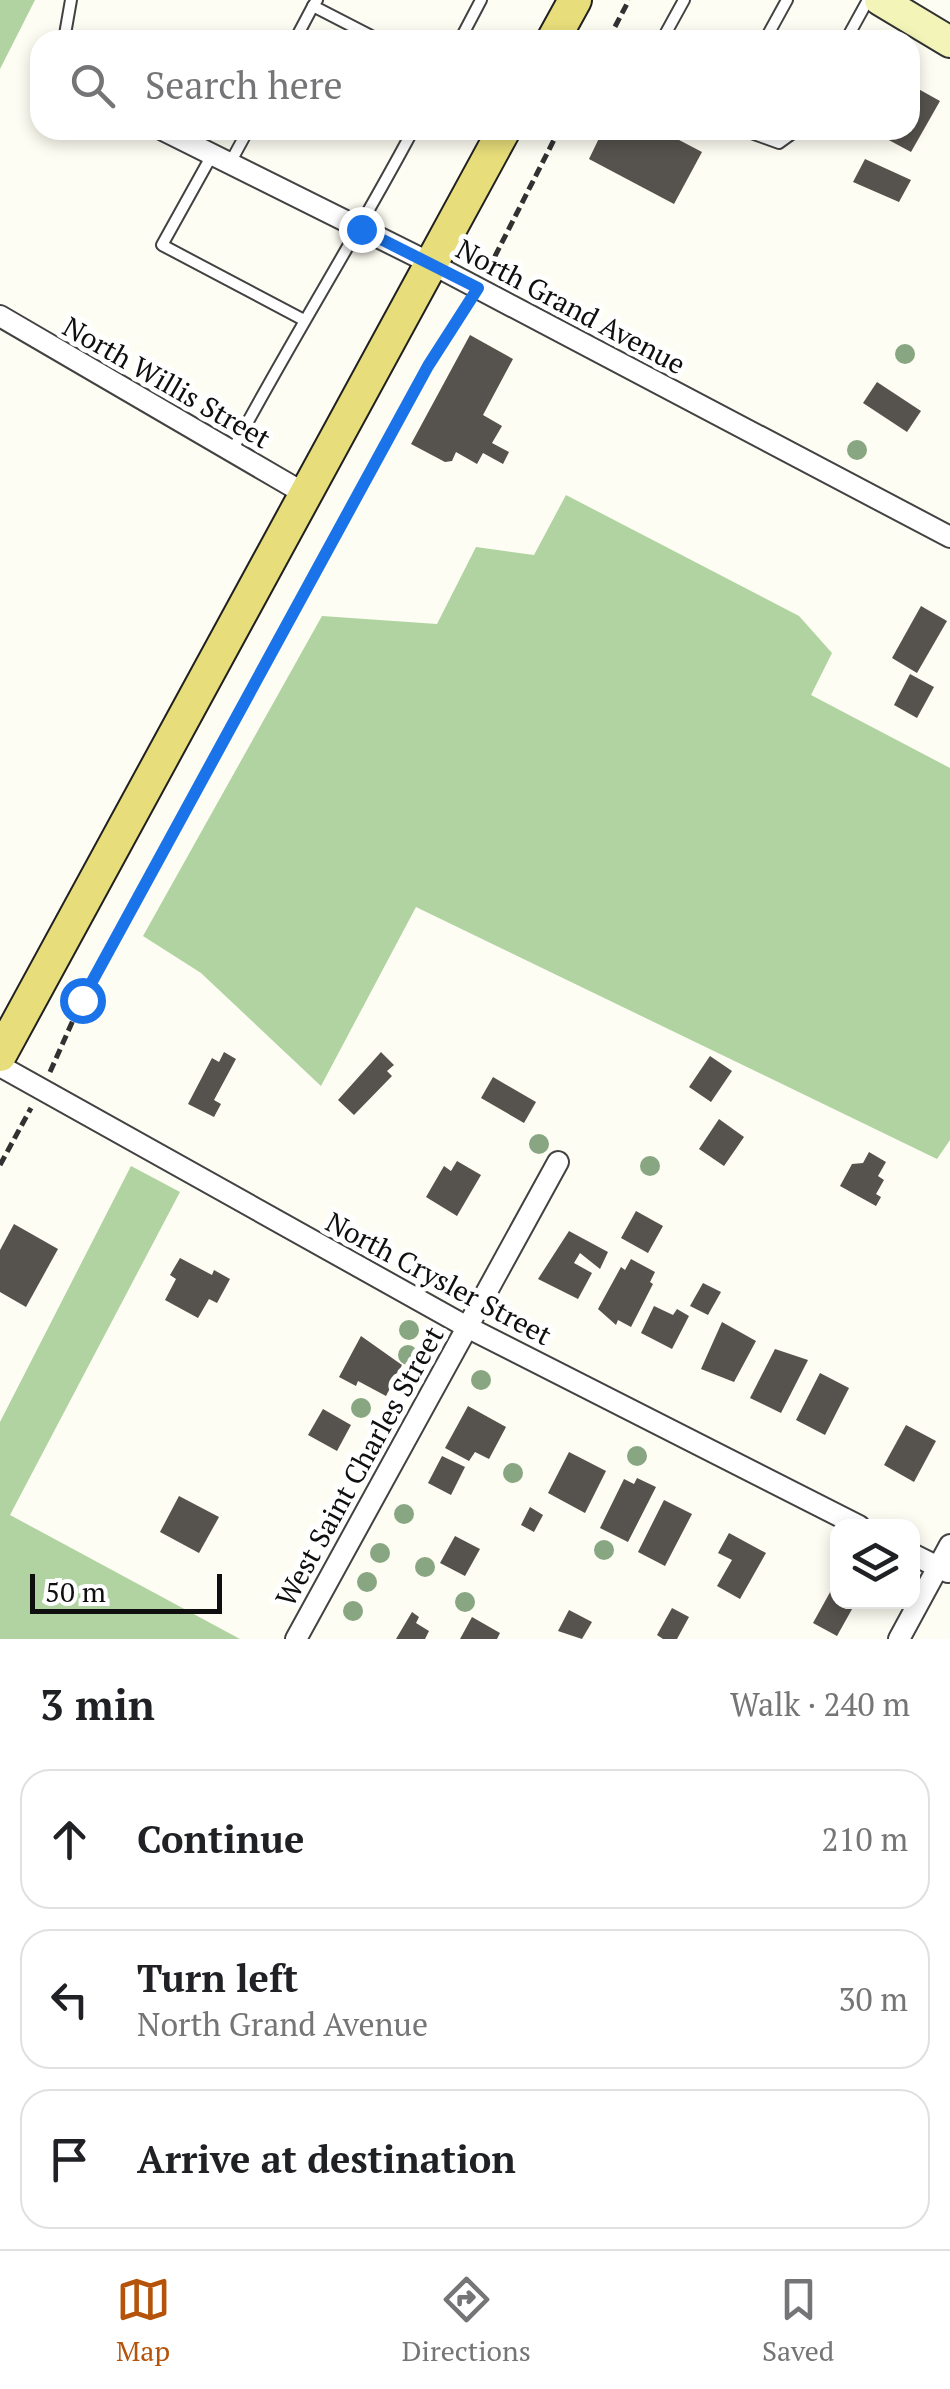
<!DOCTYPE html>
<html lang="en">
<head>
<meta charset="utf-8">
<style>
  body { margin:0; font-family:"PT Serif",serif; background:#f6f6f6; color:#202124 }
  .controls { position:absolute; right:30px; bottom:30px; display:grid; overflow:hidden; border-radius:20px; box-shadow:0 5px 15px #0003 }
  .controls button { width:90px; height:90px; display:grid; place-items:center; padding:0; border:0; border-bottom:2px solid #e0e0e0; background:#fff; color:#202124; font:50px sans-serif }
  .scale { position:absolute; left:30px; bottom:25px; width:192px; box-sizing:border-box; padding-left:10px; border:5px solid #0f0f0f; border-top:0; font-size:28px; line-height:35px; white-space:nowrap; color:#0f0f0f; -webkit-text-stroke:8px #fff; paint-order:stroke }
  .stop { position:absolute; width:30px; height:30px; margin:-22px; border:8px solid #1a73e8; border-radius:50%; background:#fff }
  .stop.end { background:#1a73e8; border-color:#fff; box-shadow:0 2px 10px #0008 }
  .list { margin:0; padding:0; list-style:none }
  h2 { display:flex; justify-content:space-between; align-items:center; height:130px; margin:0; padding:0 40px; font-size:42px }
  h2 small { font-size:32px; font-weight:400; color:#757577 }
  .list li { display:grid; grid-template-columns:65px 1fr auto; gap:30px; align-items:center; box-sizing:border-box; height:140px; margin:0 20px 20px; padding:0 20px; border:2px solid #e0e0e0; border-radius:30px }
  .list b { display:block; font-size:38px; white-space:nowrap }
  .list p { margin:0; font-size:32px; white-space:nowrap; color:#757577 }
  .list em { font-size:32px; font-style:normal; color:#757577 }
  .icon { flex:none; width:55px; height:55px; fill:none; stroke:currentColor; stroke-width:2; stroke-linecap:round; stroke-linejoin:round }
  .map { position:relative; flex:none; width:950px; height:1639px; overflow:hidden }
  .search { position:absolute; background:#fff; box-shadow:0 5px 15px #0003; left:30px; right:30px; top:30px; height:110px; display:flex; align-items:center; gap:25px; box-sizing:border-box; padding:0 35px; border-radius:30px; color:#757577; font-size:38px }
  .sheet { height:610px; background:#fff }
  nav { display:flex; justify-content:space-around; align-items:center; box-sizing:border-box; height:140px; border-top:2px solid #e0e0e0; background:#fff; font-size:28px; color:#757577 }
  nav a { display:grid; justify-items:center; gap:5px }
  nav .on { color:#b45309 }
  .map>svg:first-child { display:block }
  .forest { fill:#b0d3a1 }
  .building { fill:#56524d }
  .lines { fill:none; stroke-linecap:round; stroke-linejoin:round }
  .service-casing { stroke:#424242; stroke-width:14 }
  .minor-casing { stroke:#424242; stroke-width:24 }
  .secondary-casing { stroke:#313131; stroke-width:34 }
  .primary-casing { stroke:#202020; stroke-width:36 }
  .path { stroke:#313131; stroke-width:5; stroke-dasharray:10 5; stroke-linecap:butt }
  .service { stroke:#fff; stroke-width:10 }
  .minor { stroke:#fff; stroke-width:20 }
  .secondary { stroke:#f2f5b7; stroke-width:30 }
  .primary { stroke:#e7dd7a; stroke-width:32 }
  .tree { fill:#89a683 }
  .route { stroke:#1a73e8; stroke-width:12 }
  .labels { text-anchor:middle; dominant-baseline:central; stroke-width:10; stroke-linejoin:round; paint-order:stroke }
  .street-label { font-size:28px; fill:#0f0f0f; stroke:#fff }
</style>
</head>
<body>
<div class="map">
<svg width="950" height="1639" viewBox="0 0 950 1639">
  <rect width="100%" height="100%" fill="#fdfdf3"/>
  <g class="forest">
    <polygon points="0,0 35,0 0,69"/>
    <polygon points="566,495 799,616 832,653 811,695 950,768 950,1140 937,1159 416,907 321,1086 201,973 143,936 322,616 437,624 476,547 534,555"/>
    <polygon points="131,1166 180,1192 10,1515 240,1639 0,1639 0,1422"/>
  </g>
  <g class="building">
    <polygon points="913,86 940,101 911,152 885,138 889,130 910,130"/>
    <polygon points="603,130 660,130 702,152 674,204 589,159"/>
    <polygon points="865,159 911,180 899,202 853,182"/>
    <polygon points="470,335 513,359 483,415 502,426 492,443 509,452 503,464 483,453 477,464 456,452 452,461 445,462 411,444"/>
    <polygon points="877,382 921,411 907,432 863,403"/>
    <polygon points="921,606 947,621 917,673 892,658"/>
    <polygon points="910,674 934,687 917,718 894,705"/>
    <polygon points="224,1052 236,1059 214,1100 221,1104 214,1117 188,1104 212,1058 219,1062"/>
    <polygon points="381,1052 394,1065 387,1071 392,1076 354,1115 338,1100"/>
    <polygon points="710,1056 732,1071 711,1102 689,1087"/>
    <polygon points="493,1077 536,1102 524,1123 481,1098"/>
    <polygon points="719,1119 744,1137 724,1166 699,1149"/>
    <polygon points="869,1152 886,1162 878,1176 884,1180 876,1194 881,1197 876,1206 840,1186 852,1164 863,1163"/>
    <polygon points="457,1161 481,1175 457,1216 426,1197 444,1166 451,1171"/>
    <polygon points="636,1211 663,1226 648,1253 621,1238"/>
    <polygon points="14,1224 58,1249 26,1307 0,1292 0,1250"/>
    <polygon points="569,1231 608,1252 600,1269 580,1253 574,1263 592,1273 578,1299 538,1279"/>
    <polygon points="180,1258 212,1275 214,1270 230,1279 217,1303 209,1299 198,1318 165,1300 176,1279 170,1275"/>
    <polygon points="631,1259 655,1272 650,1282 653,1284 631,1327 618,1320 616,1325 598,1309 621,1267 625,1270"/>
    <polygon points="703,1283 721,1292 708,1315 690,1306"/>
    <polygon points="654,1306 673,1315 677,1309 689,1316 672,1349 641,1333"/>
    <polygon points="722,1322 756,1341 734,1382 701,1369"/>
    <polygon points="361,1336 402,1365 386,1396 358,1381 356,1386 339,1377"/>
    <polygon points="775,1349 808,1360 781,1413 750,1398"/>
    <polygon points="820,1373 849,1388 825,1435 796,1420"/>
    <polygon points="468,1406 506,1427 489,1459 475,1452 469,1461 445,1448"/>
    <polygon points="323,1409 351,1425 337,1451 308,1435"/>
    <polygon points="906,1425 936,1441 914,1482 884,1465"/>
    <polygon points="569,1452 606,1471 585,1513 548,1493"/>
    <polygon points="442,1456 465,1467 451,1495 428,1483"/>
    <polygon points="637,1478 656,1487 628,1542 600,1528 624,1479 634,1484"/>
    <polygon points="179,1496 219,1517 199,1553 160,1532"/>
    <polygon points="664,1500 692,1514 665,1566 638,1552"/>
    <polygon points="530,1507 543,1515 534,1532 521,1525"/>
    <polygon points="729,1533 766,1553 740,1599 717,1586 732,1560 718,1553"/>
    <polygon points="455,1536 480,1549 465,1576 440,1563"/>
    <polygon points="834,1585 838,1602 856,1602 837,1636 813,1623"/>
    <polygon points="672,1608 689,1617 677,1639 663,1639 657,1635"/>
    <polygon points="569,1610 592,1622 582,1639 558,1631"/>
    <polygon points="412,1612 419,1617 416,1623 429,1631 425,1639 396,1639"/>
    <polygon points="472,1617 500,1633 497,1639 460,1639"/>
  </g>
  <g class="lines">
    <defs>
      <g id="service">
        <polyline points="317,0 313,6 379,40"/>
        <polyline points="64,40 71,0"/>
        <polyline points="295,40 313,6"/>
        <polyline points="460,40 481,0"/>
        <polyline points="662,40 684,0"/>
        <polyline points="765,40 787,0"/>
        <polyline points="846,40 868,0"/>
        <polyline points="743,130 779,143 797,130"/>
        <polyline points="212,155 162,245 302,319"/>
        <polyline points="230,163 248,130"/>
        <path d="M232,451C290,342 355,239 413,130"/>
      </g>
      <g id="minor">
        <polyline points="163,130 432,264 950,537"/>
        <polyline points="0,316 307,495"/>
        <polyline points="0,1066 467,1327 859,1526"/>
        <polyline points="912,1554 948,1572"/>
        <polyline points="296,1639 558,1162"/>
        <polyline points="899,1639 950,1545"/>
      </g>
      <polyline id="secondary" points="880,0 950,42"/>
      <g id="primary">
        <polyline points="553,40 575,0"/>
        <polyline points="0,1055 504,130"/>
      </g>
    </defs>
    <use href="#service" class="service-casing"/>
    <use href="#minor" class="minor-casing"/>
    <use href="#secondary" class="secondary-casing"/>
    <use href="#primary" class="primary-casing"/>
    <g class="path">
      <polyline points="608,40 629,0"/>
      <polyline points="488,270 559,130"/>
      <polyline points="50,1072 82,1000 428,367 469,306"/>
      <polyline points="0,1165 31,1108"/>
    </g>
    <use href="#service" class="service"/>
    <use href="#minor" class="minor"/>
    <use href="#secondary" class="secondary"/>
    <use href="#primary" class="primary"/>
  </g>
  <g class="tree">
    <circle cx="905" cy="354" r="10"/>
    <circle cx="857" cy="450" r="10"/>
    <circle cx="539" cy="1144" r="10"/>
    <circle cx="650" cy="1166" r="10"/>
    <circle cx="409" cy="1330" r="10"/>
    <circle cx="408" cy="1355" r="10"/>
    <circle cx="481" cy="1380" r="10"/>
    <circle cx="406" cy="1387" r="10"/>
    <circle cx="361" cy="1408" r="10"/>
    <circle cx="637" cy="1456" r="10"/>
    <circle cx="513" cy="1473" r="10"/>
    <circle cx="404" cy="1514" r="10"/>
    <circle cx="604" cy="1550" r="10"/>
    <circle cx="380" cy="1553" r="10"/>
    <circle cx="425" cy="1567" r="10"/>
    <circle cx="367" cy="1582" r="10"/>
    <circle cx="465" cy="1602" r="10"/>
    <circle cx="353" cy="1611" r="10"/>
  </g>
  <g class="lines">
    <polyline class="route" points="82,1000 428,366 478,288 361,229"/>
  </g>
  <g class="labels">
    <g class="street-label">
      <text transform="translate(571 306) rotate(28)">North Grand Avenue</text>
      <text transform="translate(167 382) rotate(30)">North Willis Street</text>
      <text transform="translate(439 1278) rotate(28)">North Crysler Street</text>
      <text transform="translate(359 1466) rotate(-61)">West Saint Charles Street</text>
    </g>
  </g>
</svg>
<div class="controls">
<button><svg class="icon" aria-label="layers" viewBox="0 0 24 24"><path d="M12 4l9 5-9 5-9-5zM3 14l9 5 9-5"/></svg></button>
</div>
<div class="scale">50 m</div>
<div class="stop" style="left:82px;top:1000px"></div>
<div class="stop end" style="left:361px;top:229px"></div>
<div class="search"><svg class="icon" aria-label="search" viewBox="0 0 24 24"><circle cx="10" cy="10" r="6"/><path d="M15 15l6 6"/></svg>Search here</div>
</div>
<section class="sheet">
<h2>3 min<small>Walk · 240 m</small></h2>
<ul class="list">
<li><svg class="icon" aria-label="ahead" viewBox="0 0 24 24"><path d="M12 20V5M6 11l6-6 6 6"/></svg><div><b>Continue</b></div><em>210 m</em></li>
<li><svg class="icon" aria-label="left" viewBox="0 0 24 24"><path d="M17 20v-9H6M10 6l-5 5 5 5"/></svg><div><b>Turn left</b><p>North Grand Avenue</p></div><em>30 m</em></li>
<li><svg class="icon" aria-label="arrive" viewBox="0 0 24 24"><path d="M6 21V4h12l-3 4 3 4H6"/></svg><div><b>Arrive at destination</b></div></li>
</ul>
</section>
<nav>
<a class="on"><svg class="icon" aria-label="map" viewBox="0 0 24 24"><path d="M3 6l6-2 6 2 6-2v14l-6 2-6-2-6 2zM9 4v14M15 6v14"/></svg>Map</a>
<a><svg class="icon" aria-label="directions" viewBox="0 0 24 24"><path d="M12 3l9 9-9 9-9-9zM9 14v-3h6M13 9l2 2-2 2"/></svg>Directions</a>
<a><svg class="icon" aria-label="saved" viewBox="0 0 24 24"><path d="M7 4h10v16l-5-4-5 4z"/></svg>Saved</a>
</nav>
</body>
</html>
